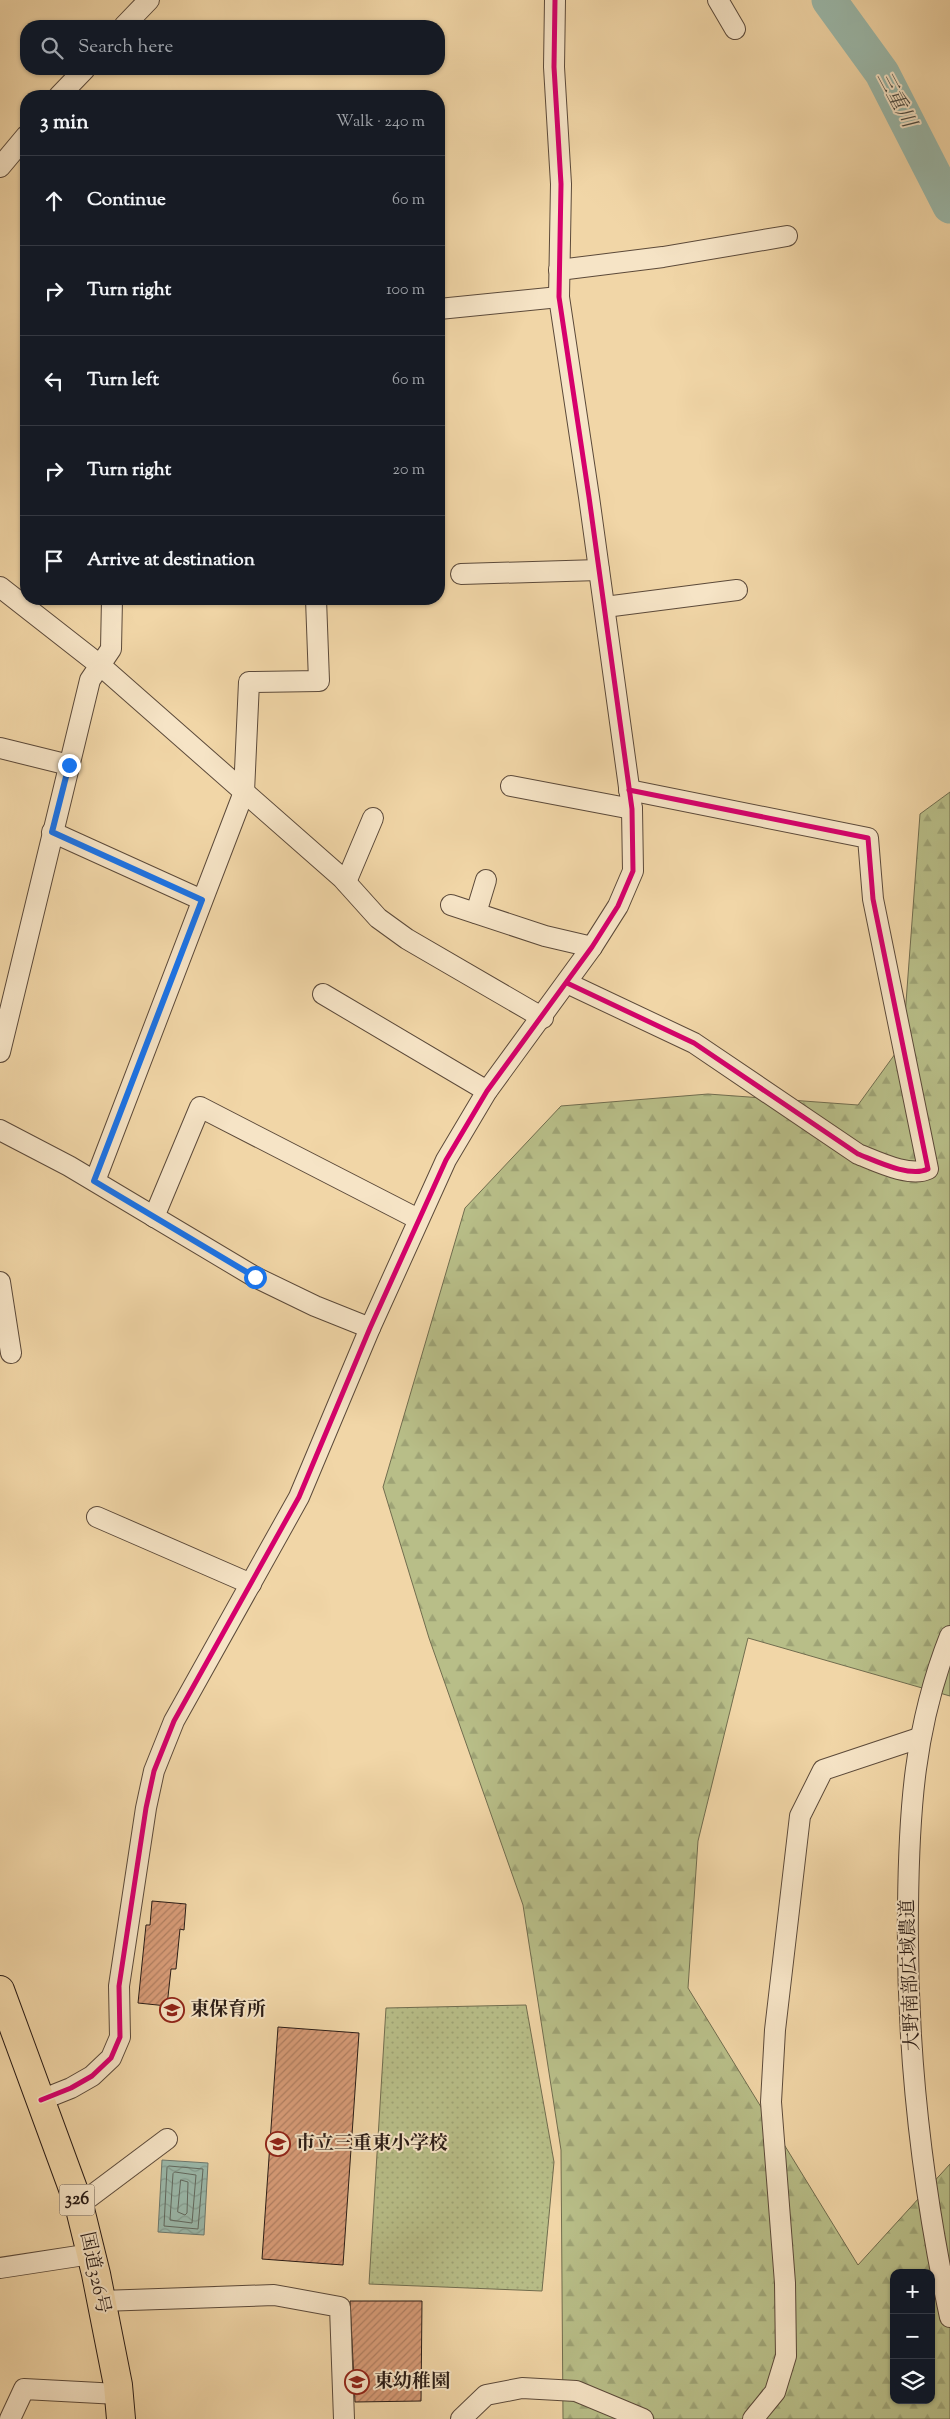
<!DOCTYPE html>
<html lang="en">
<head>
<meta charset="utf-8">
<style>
  body { margin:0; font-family:"Sorts Mill Goudy","Noto Serif JP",serif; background:#242831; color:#f1f3f6 }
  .controls { position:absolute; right:15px; bottom:15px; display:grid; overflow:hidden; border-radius:10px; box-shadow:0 1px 4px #0004 }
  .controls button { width:45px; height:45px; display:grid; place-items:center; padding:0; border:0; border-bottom:1px solid #363941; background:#171b24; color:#f1f3f6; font:25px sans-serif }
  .stop { position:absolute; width:15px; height:15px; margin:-11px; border:4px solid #1a73e8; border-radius:50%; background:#fff }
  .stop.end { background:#1a73e8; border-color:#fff; box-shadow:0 1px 5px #0008 }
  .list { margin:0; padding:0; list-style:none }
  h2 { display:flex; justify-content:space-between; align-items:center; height:65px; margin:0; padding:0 20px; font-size:21px }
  h2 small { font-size:16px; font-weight:400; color:#9ea1a6 }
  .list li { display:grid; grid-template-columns:32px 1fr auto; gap:15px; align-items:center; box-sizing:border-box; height:90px; padding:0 20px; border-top:1px solid #363941 }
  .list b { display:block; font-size:19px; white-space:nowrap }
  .list em { font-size:16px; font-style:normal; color:#9ea1a6 }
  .icon { flex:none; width:28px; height:28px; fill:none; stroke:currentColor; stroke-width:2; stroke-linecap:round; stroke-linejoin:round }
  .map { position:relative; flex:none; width:950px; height:2419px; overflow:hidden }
  .search { position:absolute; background:#171b24; box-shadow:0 1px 4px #0004; left:20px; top:20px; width:425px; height:55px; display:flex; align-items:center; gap:12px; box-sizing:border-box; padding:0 18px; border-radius:20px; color:#9ea1a6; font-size:19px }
  .panel { position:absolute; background:#171b24; box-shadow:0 1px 4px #0004; left:20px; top:90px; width:425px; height:515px; border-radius:20px }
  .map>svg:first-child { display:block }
  .forest { fill:url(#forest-firs); stroke:#716d4f; fill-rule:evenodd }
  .park { fill:url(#park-dots); stroke:#716d4f }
  .water { fill:url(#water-waves); stroke:#6e7a6f }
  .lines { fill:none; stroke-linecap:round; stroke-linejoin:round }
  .shore { stroke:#626a60; stroke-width:1 }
  .river { stroke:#9bb9ab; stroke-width:35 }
  .building { fill:url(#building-hatch); stroke:#2a1c16 }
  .minor-casing { stroke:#5c4a3a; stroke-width:22 }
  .highway-casing { stroke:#2a1c16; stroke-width:30 }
  .minor { stroke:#f6e4c6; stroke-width:20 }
  .highway { stroke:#f1d6a7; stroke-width:28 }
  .cycleway-casing { stroke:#f6e4c6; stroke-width:8 }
  .cycleway { stroke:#d6006c; stroke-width:5 }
  .route { stroke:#1a73e8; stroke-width:6 }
  .labels { text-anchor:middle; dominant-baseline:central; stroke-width:4; stroke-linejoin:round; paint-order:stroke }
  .shield { fill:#f6e4c6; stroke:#67584b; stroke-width:1 }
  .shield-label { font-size:18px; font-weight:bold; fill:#2a1c16 }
  .street-label { font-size:19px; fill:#2a1c16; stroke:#f6e4c6 }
  .poi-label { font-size:19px; font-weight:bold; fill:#2a1c16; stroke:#f6e4c6; text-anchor:start }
  .water-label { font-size:20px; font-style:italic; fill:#4c4b43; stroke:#f6e4c6 }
</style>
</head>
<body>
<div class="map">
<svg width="950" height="2419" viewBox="0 0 950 2419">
  <defs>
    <pattern id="forest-firs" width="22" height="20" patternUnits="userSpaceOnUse" patternTransform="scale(1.25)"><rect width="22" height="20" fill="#b8be88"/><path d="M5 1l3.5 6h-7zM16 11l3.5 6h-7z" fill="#9ea375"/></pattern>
    <pattern id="park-dots" width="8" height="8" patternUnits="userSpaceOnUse" patternTransform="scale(1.25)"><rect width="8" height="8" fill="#b8be88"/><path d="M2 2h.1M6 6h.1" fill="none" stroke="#9ea375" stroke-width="1.8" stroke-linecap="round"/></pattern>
    <pattern id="water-waves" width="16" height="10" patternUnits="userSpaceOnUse" patternTransform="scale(1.25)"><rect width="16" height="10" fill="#9bb9ab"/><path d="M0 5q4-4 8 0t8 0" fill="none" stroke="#869e92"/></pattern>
    <pattern id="building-hatch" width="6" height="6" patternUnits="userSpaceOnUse" patternTransform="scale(1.25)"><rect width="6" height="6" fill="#d79b77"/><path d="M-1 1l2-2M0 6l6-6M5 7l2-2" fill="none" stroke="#af7e61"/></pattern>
  </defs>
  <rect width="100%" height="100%" fill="#f1d6a7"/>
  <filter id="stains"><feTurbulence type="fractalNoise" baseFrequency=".004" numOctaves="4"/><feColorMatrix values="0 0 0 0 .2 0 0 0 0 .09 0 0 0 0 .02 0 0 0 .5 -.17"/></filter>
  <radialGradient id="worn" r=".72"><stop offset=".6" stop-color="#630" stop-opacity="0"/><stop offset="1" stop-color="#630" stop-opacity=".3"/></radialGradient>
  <path class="forest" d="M950,792V1696L748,1638L698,1841L688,1988L858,2265L950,2164V2419H563L561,2150L523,1905L429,1638L383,1487L465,1208L561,1106L708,1094L858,1105L903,1043L920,814ZM894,2273H931V2400H894Z"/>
  <polygon class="park" points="526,2005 554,2162 542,2291 369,2284 386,2008"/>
  <polygon class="water" points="162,2160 208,2163 204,2235 158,2232"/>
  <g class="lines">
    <g class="shore">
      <polygon points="169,2166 203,2169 198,2229 164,2226 167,2168"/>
      <polygon points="175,2172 196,2175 192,2223 170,2220 173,2174"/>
      <polygon points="181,2180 188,2182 187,2213 185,2215 178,2212"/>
    </g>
    <polyline class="river" points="829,0 882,73 950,206"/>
  </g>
  <g class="building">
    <polygon points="152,1901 186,1904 184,1930 180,1929 176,1969 171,1969 167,2006 138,2003 146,1925 150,1925"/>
    <polygon points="278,2027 359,2033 343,2265 262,2259"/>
    <polygon points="350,2301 422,2301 421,2401 355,2402"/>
  </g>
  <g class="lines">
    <defs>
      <g id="minor">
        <polyline points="718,0 735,29"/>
        <polyline points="124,26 149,0"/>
        <polyline points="59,96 85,69"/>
        <polyline points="0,167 26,136"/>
        <polyline points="559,270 663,257 787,236"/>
        <polyline points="439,309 559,297"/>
        <polyline points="461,574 599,570"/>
        <polyline points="0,587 101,666 342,878 378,918 407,939 543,1018"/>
        <polyline points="605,607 737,590"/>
        <polyline points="0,748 69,765"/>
        <polyline points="511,786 632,809"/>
        <polyline points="52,832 202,900"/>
        <polyline points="346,882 373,818"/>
        <polyline points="451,905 545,936 592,947"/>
        <polyline points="476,913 486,880"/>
        <path d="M567,983L694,1043L858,1154C876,1161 910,1178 928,1169L873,899L868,838L629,790"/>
        <polyline points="323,994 487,1091"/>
        <polyline points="0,1052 90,680 111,649 112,599"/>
        <polyline points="0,1130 69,1166 255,1277 315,1306 370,1328"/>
        <polyline points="95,1181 244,792 249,682 319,681 316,599"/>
        <polyline points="154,1217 200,1107 418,1219"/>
        <polyline points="0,1282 11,1353"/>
        <polyline points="97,1517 251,1584"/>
        <path d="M950,1636C914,1727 909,1811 908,1907C906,2045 921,2182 950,2317"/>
        <polyline points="41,2100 71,2088 92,2076 111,2058 120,2037 119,1986 146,1808 154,1771 174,1721 299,1497 370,1328 446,1160 487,1091 592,947 618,906 633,871 632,809 589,497 559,297 561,184 554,67 555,0"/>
        <polyline points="79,2205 167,2139"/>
        <polyline points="0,2268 91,2254"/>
        <polyline points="101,2301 274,2295 340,2307 344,2419"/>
        <polyline points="10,2419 24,2389 118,2394"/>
        <polyline points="461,2419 486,2395 522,2388 576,2391 643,2419"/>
        <polyline points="753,2419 775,2392 786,2356 785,2283 771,2102 775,2030 800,1816 823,1770 919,1738"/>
      </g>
      <polyline id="highway" points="0,1990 79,2205 96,2274 118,2385 121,2419"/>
    </defs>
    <use href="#minor" class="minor-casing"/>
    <use href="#highway" class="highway-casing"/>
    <use href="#minor" class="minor"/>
    <use href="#highway" class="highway"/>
    <defs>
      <g id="cycleway">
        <path d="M567,983L694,1043L858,1154C876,1161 910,1178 928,1169L873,899L868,838L629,790"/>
        <polyline points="41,2100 71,2088 92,2076 111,2058 120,2037 119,1986 146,1808 154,1771 174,1721 299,1497 370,1328 446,1160 487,1091 592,947 618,906 633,871 632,809 589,497 559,297 561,184 554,67 555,0"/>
      </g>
    </defs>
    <use href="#cycleway" class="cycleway-casing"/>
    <use href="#cycleway" class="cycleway"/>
  </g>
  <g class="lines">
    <polyline class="route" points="69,765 52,832 202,900 94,1181 255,1277"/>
  </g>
  <defs>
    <symbol id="school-ring" viewBox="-11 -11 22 22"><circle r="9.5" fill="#f6e4c6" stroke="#8f2418" stroke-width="1.5"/><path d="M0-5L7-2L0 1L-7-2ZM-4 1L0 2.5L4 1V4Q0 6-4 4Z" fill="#8f2418"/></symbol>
  </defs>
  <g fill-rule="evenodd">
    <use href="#school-ring" x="158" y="1996" width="28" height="28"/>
    <use href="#school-ring" x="264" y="2130" width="28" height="28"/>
    <use href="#school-ring" x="343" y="2368" width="28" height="28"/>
  </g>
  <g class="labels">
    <rect class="shield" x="59.5" y="2184.5" width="35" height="31" rx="4"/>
    <g class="shield-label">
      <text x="77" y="2200">326</text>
    </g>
    <g class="street-label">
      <text transform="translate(911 1975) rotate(-92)">大野南部広域農道</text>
      <text transform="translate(94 2273) rotate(78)">国道326号</text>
    </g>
    <g class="poi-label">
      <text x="190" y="2010">東保育所</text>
      <text x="296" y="2144">市立三重東小学校</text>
      <text x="374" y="2382">東幼稚園</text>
    </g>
    <g class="water-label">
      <text transform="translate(895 100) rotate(62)">三重川</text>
    </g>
  </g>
  <rect width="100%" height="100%" filter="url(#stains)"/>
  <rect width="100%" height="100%" fill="url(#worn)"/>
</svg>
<div class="controls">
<button>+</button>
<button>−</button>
<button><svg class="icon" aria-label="layers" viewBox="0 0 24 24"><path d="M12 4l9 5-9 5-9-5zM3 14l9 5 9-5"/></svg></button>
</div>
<div class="stop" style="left:255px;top:1277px"></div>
<div class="stop end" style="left:69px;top:765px"></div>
<div class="search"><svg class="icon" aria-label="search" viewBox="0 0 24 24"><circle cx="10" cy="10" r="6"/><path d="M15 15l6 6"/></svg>Search here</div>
<section class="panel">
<h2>3 min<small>Walk · 240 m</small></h2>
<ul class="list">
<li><svg class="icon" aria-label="ahead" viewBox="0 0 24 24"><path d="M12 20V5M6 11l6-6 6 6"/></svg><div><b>Continue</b></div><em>60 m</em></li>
<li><svg class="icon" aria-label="right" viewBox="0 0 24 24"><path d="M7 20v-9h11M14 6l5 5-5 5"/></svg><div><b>Turn right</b></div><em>100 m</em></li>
<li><svg class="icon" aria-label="left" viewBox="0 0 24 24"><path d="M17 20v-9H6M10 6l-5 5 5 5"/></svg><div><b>Turn left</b></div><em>60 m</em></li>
<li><svg class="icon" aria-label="right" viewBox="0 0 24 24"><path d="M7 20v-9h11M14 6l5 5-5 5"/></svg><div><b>Turn right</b></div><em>20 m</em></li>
<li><svg class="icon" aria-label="arrive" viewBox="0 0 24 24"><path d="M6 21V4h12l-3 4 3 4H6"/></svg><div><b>Arrive at destination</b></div></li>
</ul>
</section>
</div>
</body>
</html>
